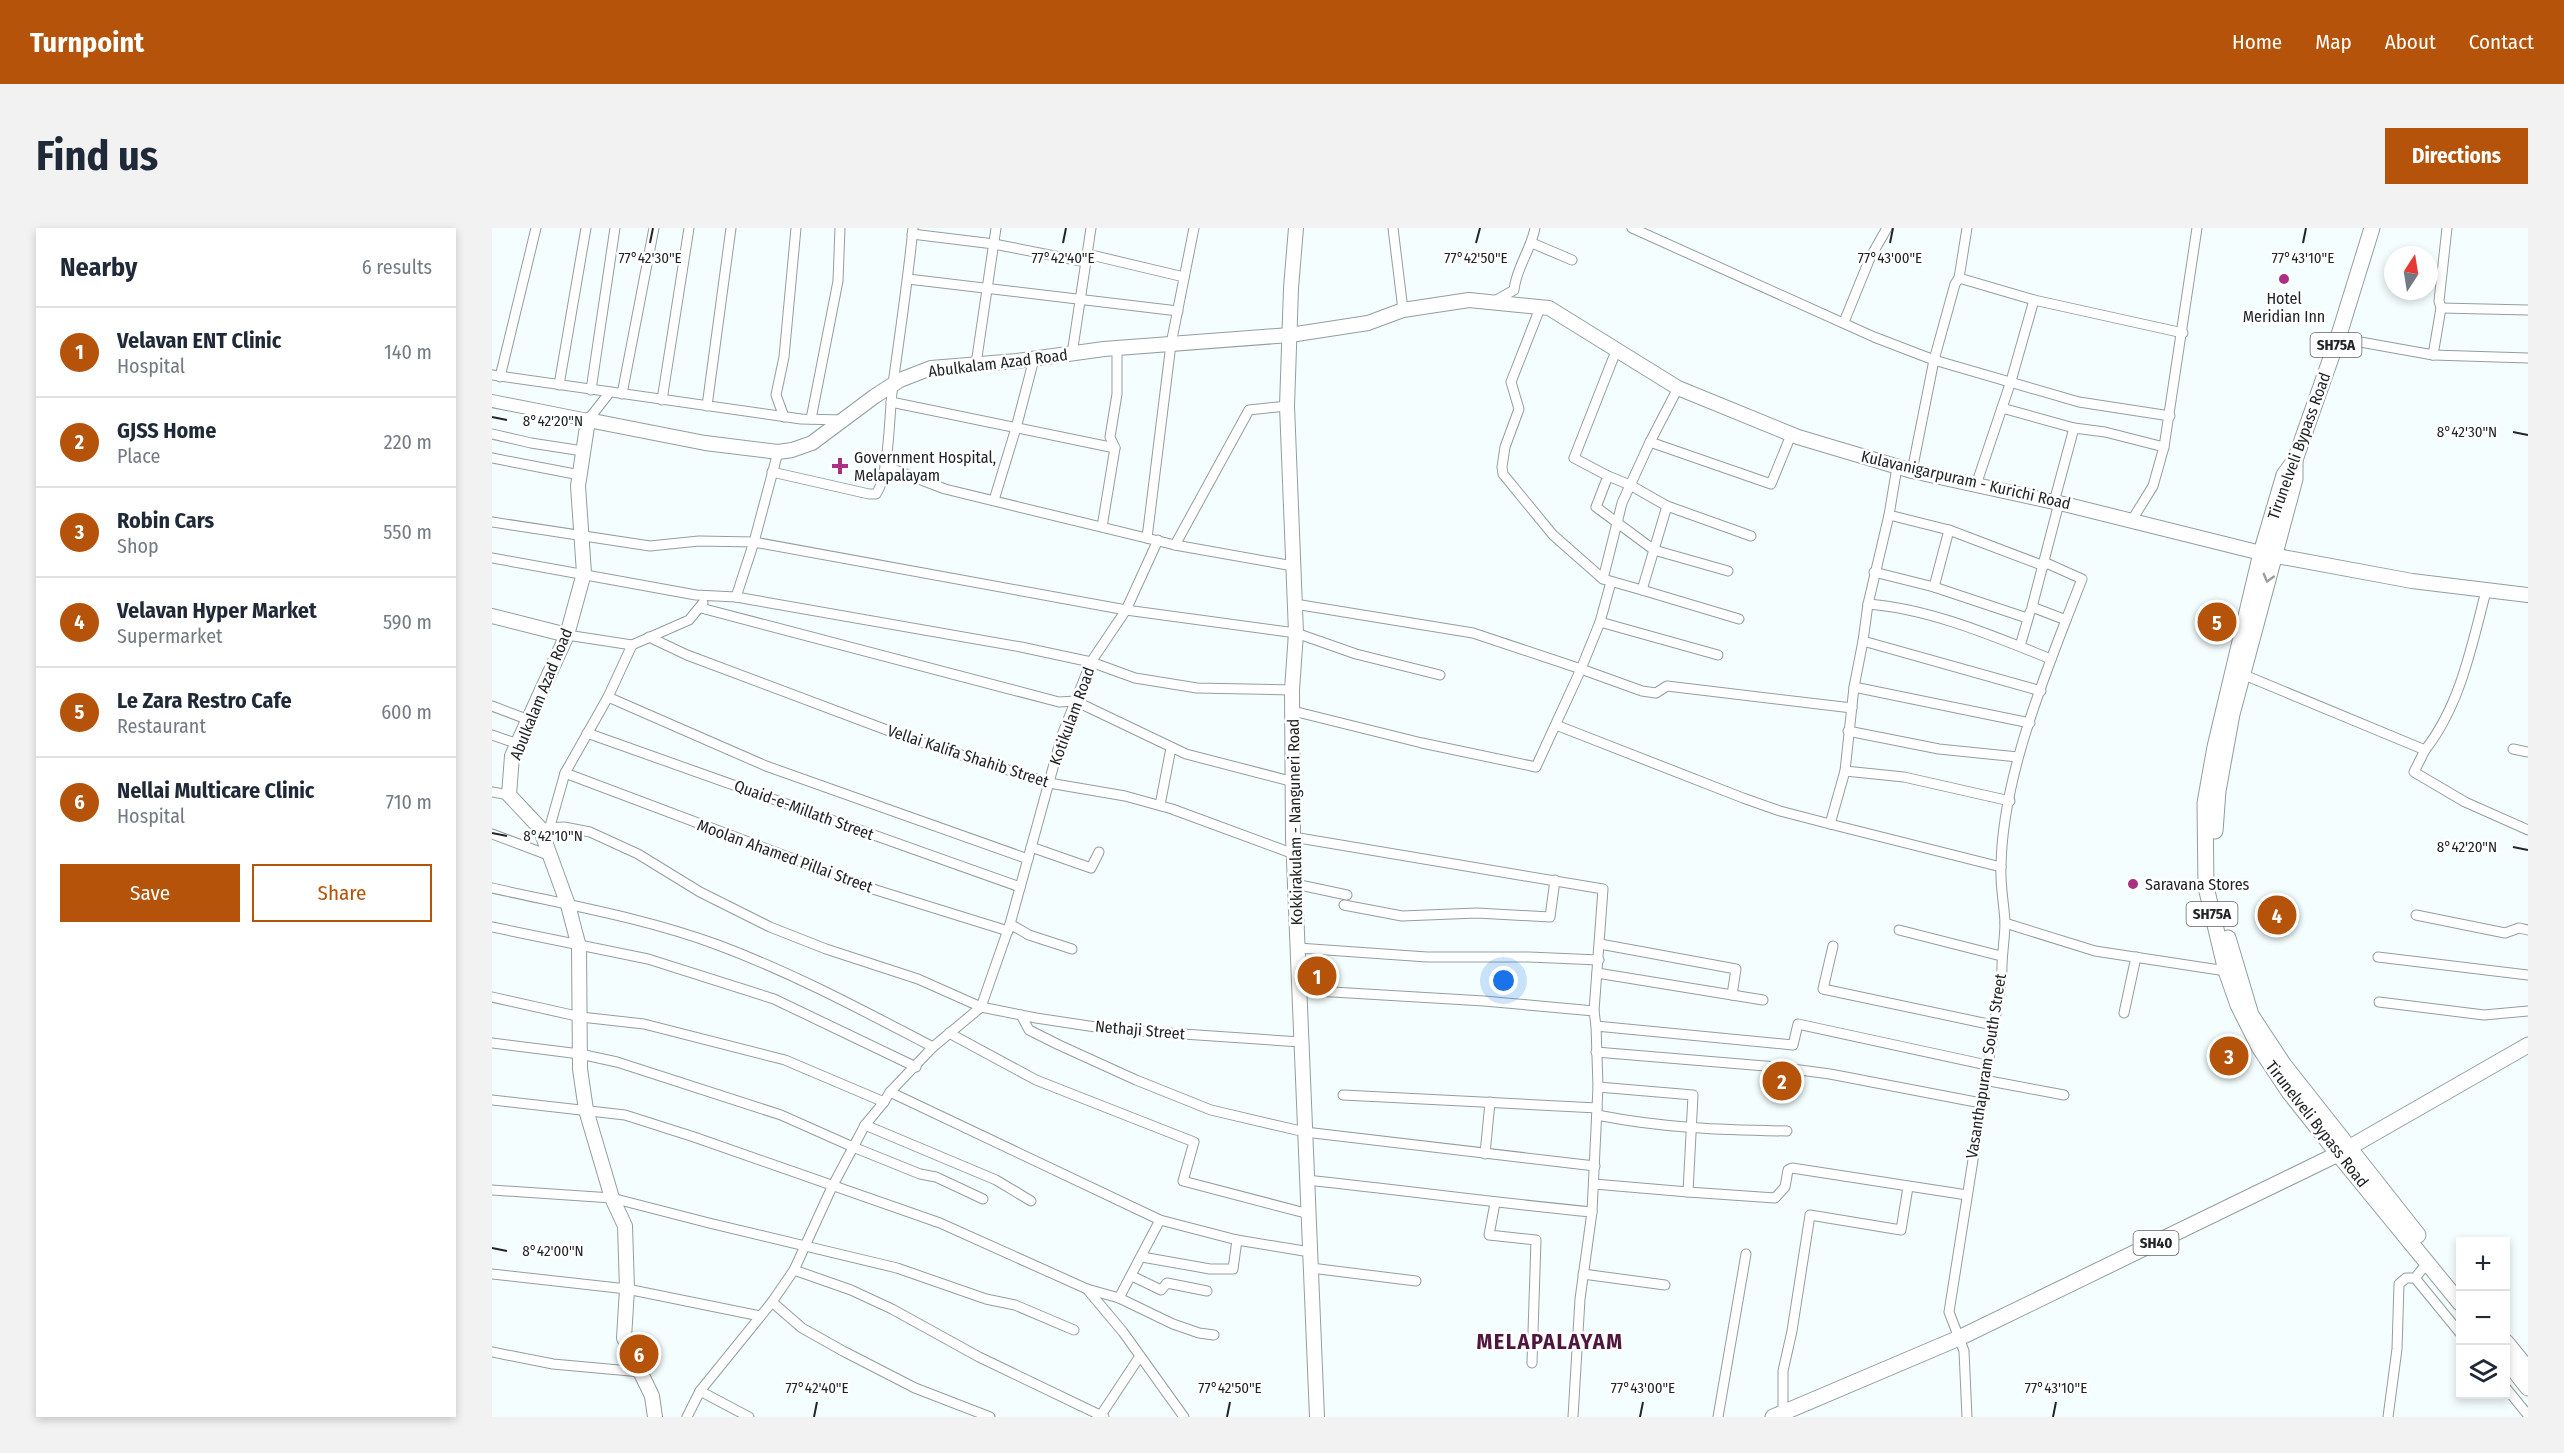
<!DOCTYPE html>
<html lang="en">
<head>
<meta charset="utf-8">
<style>
  body { margin:0; font-family:"Fira Sans Condensed",sans-serif; background:#f2f2f3; color:#1f2937 }
  .controls { position:absolute; right:18px; bottom:18px; display:grid; overflow:hidden; border-radius:0px; box-shadow:0 3px 9px #0003 }
  .controls button { width:54px; height:54px; display:grid; place-items:center; padding:0; border:0; border-bottom:2px solid #e0e1e3; background:#fff; color:#1f2937; font:30px sans-serif }
  .compass { position:absolute; left:1892px; top:18px; width:54px; height:54px; border-radius:50%; background:#fff; box-shadow:0 3px 9px #0003; rotate:12deg }
  .you { position:absolute; left:1012px; top:753px; width:21px; height:21px; margin:-15px; border:4px solid #fff; border-radius:50%; background:#1a73e8; box-shadow:0 0 0 9px #1a73e833 }
  .badge { display:grid; place-items:center; width:39px; height:39px; border-radius:50%; background:#b45309; color:#fff; font-size:20px; font-weight:700 }
  .pin { position:absolute; translate:-50% -50%; border:3px solid #fff; box-shadow:0 2px 6px #0006 }
  .list { margin:0; padding:0; list-style:none }
  h2 { display:flex; justify-content:space-between; align-items:center; height:78px; margin:0; padding:0 24px; font-size:26px }
  h2 small { font-size:20px; font-weight:400; color:#747a83 }
  .list li { display:grid; grid-template-columns:39px 1fr auto; gap:18px; align-items:center; box-sizing:border-box; height:90px; padding:0 24px; border-top:2px solid #e0e1e3 }
  .list b { display:block; font-size:22px; white-space:nowrap }
  .list p { margin:0; font-size:20px; white-space:nowrap; color:#747a83 }
  .list em { font-size:20px; font-style:normal; color:#747a83 }
  .actions { display:flex; gap:12px; padding:18px 24px }
  .actions a { flex:1; padding:14px 0; border:2px solid #b45309; border-radius:0px; text-align:center; font-size:21px; color:#b45309 }
  .actions .main { background:#b45309; color:#fff }
  .icon { flex:none; width:33px; height:33px; fill:none; stroke:currentColor; stroke-width:2; stroke-linecap:round; stroke-linejoin:round }
  .map { position:relative; flex:none; width:2036px; height:1189px; overflow:hidden; border-radius:0px }
  header { display:flex; align-items:center; gap:36px; box-sizing:border-box; height:84px; padding:0 30px; background:#b45309; color:#fff }
  header strong { font-size:28px }
  nav { display:flex; gap:33px; margin-inline-start:auto; font-size:21px }
  .intro { display:flex; align-items:center; justify-content:space-between; box-sizing:border-box; height:144px; padding:0 36px }
  h1 { margin:0; font-size:42px }
  .button { padding:15px 27px; border-radius:0px; background:#b45309; color:#fff; font-size:21px; font-weight:700 }
  main { display:flex; gap:36px; padding:0 36px }
  aside { flex:1; background:#fff; border-radius:0px; box-shadow:0 3px 9px #0003 }
  .map>svg:first-child { display:block }
  .lines { fill:none; stroke-linecap:round; stroke-linejoin:round }
  .minor-casing { stroke:#949e9e; stroke-width:11 }
  .tertiary-casing { stroke:#949e9e; stroke-width:14 }
  .secondary-casing { stroke:#949e9e; stroke-width:16 }
  .primary-casing { stroke:#949e9e; stroke-width:17 }
  .minor { stroke:#fff; stroke-width:9 }
  .tertiary { stroke:#fff; stroke-width:12 }
  .secondary { stroke:#fff; stroke-width:14 }
  .primary { stroke:#fff; stroke-width:15 }
  .oneway { stroke:#9b9d9d }
  .ticks { fill:none; stroke:#212525; stroke-width:2 }
  .poi-dot { fill:#ab3084; stroke:#fff; stroke-width:2 }
  .labels { text-anchor:middle; dominant-baseline:central; stroke-width:5; stroke-linejoin:round; paint-order:stroke }
  .shield { fill:#fff; stroke:#646666; stroke-width:1.5 }
  .shield-label { font-size:15px; font-weight:bold; fill:#212525 }
  .poi-label { font-size:16px; fill:#212525; stroke:#fff; text-anchor:start }
  .street-label { font-size:16px; fill:#212525; stroke:#fff }
  .district-label { font-size:22px; font-weight:bold; letter-spacing:1.5px; fill:#51163e; stroke:#fff }
  .ticks-label { font-size:15px; text-anchor:middle; fill:#212525; stroke:#fff; stroke-width:5; stroke-linejoin:round; paint-order:stroke }
</style>
</head>
<body>
<header>
<strong>Turnpoint</strong>
<nav><a>Home</a><a>Map</a><a>About</a><a>Contact</a></nav>
</header>
<div class="intro"><h1>Find us</h1><a class="button">Directions</a></div>
<main>
<aside>
<h2>Nearby<small>6 results</small></h2>
<ul class="list">
<li><span class="badge">1</span><div><b>Velavan ENT Clinic</b><p>Hospital</p></div><em>140 m</em></li>
<li><span class="badge">2</span><div><b>GJSS Home</b><p>Place</p></div><em>220 m</em></li>
<li><span class="badge">3</span><div><b>Robin Cars</b><p>Shop</p></div><em>550 m</em></li>
<li><span class="badge">4</span><div><b>Velavan Hyper Market</b><p>Supermarket</p></div><em>590 m</em></li>
<li><span class="badge">5</span><div><b>Le Zara Restro Cafe</b><p>Restaurant</p></div><em>600 m</em></li>
<li><span class="badge">6</span><div><b>Nellai Multicare Clinic</b><p>Hospital</p></div><em>710 m</em></li>
</ul>
<div class="actions"><a class="main">Save</a><a>Share</a></div>
</aside>
<div class="map">
<svg width="2036" height="1189" viewBox="0 0 2036 1189">
  <rect width="100%" height="100%" fill="#f4fefe"/>
  <g class="lines">
    <defs>
      <g id="minor">
        <polyline points="901,0 911,82"/>
        <polyline points="1140,0 1382,109 1442,132 1463,56 1467,50"/>
        <polyline points="1475,0 1467,50 1542,72"/>
        <polyline points="420,6 502,16 594,34 595,26 692,49"/>
        <polyline points="1040,15 1080,32"/>
        <polyline points="416,51 686,83"/>
        <path d="M1001,74L1022,62C1024,40 1039,22 1043,0"/>
        <polyline points="1048,80 1019,154 1027,181 1013,219 1010,239 1011,246 1061,307 1111,351"/>
        <polyline points="1949,80 2036,82"/>
        <polyline points="1352,94 1378,30 1395,0"/>
        <polyline points="1846,110 1941,127 2036,130"/>
        <polyline points="1124,123 1082,230 1116,248 1104,279 1162,322 1236,343"/>
        <polyline points="580,126 599,0"/>
        <polyline points="1941,127 1949,80 1947,73 1955,0"/>
        <polyline points="484,136 504,0"/>
        <polyline points="0,147 309,191 351,192"/>
        <polyline points="8,149 44,0"/>
        <polyline points="67,157 94,0"/>
        <polyline points="99,162 123,0"/>
        <polyline points="130,166 162,0"/>
        <polyline points="170,172 197,0"/>
        <polyline points="399,174 623,220 610,299"/>
        <polyline points="215,178 239,0"/>
        <polyline points="1510,180 1582,200"/>
        <polyline points="292,189 284,167 292,129 304,0"/>
        <polyline points="319,191 346,53 348,0"/>
        <polyline points="96,192 118,164"/>
        <polyline points="0,206 39,215 91,223"/>
        <polyline points="1158,214 1186,160"/>
        <polyline points="623,220 618,209 625,166 625,120"/>
        <polyline points="286,224 262,314 634,382 804,405 864,426 948,447"/>
        <polyline points="0,230 88,247"/>
        <polyline points="393,238 453,261 683,317 801,338"/>
        <polyline points="1405,239 1397,287 1457,302 1552,338"/>
        <polyline points="1420,243 1442,132 1587,174 1678,188"/>
        <path d="M280,244L377,266H384C398,247 397,182 401,156C408,104 416,52 421,0"/>
        <polyline points="1116,248 1138,257 1175,278"/>
        <polyline points="1484,257 1519,153 1542,72 1691,105"/>
        <polyline points="502,272 524,200 542,131"/>
        <polyline points="1562,274 1582,200 1613,204 1672,219"/>
        <polyline points="1397,287 1376,376 1371,413 1362,459 1353,543 1338,596 1509,639"/>
        <polyline points="1640,292 1661,258 1672,219 1705,0"/>
        <polyline points="0,294 158,318 207,313 262,314 244,369 204,367 0,330"/>
        <polyline points="1457,302 1442,359 1535,390"/>
        <polyline points="1259,308 1175,278 1150,362 1111,351 1130,275 1158,214 1279,256 1299,207"/>
        <polyline points="655,310 679,116 702,0"/>
        <polyline points="683,317 757,182 795,178"/>
        <polyline points="1552,334 1590,351 1574,392"/>
        <polyline points="1382,344 1442,359"/>
        <polyline points="1119,354 1108,394 1226,427"/>
        <polyline points="1150,362 1247,391"/>
        <polyline points="244,369 529,419 599,434 643,450 705,460 800,462"/>
        <polyline points="803,376 981,405 1089,441 1108,394"/>
        <path d="M1376,376C1439,381 1501,408 1559,431"/>
        <polyline points="209,380 567,474 583,473 694,526 802,554"/>
        <polyline points="75,407 140,417 197,392 211,375"/>
        <polyline points="157,409 195,427 416,510 557,555 633,568 680,581 802,626"/>
        <polyline points="1371,413 1549,463"/>
        <polyline points="1528,418 1538,384"/>
        <path d="M1750,446L1933,522C1968,478 1980,417 1994,363"/>
        <polyline points="1362,459 1538,495"/>
        <polyline points="116,469 274,538 536,631"/>
        <polyline points="0,478 37,492"/>
        <polyline points="801,483 930,515 1044,539 1089,441 1150,463 1164,465 1175,458 1360,480"/>
        <polyline points="1064,497 1251,570 1288,583 1338,596"/>
        <polyline points="1356,503 1447,521 1526,529"/>
        <polyline points="95,505 528,659"/>
        <polyline points="0,507 26,516"/>
        <polyline points="2021,521 2036,524"/>
        <polyline points="1933,522 1922,544 1973,574 2036,602"/>
        <polyline points="1353,543 1412,549 1518,573"/>
        <polyline points="73,545 384,662 516,703"/>
        <polyline points="0,564 17,567"/>
        <polyline points="668,577 679,520"/>
        <polyline points="58,598 73,545 116,469 140,417"/>
        <polyline points="48,600 72,599 98,604 146,626 208,664 278,699 334,721 426,751 489,779 544,790 617,801 809,814"/>
        <polyline points="0,606 59,628"/>
        <polyline points="801,609 1111,661 1102,783"/>
        <polyline points="539,619 599,640 607,624"/>
        <polyline points="803,656 855,667"/>
        <path d="M0,660C76,677 153,690 226,717C301,745 370,782 441,819"/>
        <polyline points="852,677 910,688 985,685 1058,689 1063,652"/>
        <polyline points="1924,687 2013,705 2027,700 2036,702"/>
        <polyline points="1513,695 1603,723 1734,743"/>
        <polyline points="518,696 537,707 580,721"/>
        <polyline points="0,699 156,731 282,771 424,839"/>
        <polyline points="1407,702 1509,728"/>
        <polyline points="1108,716 1244,741 1240,767"/>
        <polyline points="1341,718 1331,761 1501,797"/>
        <polyline points="806,720 935,729 1037,729 1107,732"/>
        <polyline points="1886,729 2036,747"/>
        <polyline points="1105,745 1271,772"/>
        <polyline points="807,762 992,773 1102,783 1104,798"/>
        <polyline points="0,769 89,789 152,796 293,832 392,874"/>
        <polyline points="1887,774 1992,787 2036,783"/>
        <polyline points="489,779 441,819 398,864 392,874 373,897 340,959 302,1042 359,1062 400,1081 487,1129 612,1189"/>
        <polyline points="489,779 518,696 570,507 599,434 634,382 666,312"/>
        <polyline points="1632,785 1644,729"/>
        <polyline points="529,787 537,802 567,817 644,852 719,882 813,904 1103,938"/>
        <polyline points="457,805 544,852 702,914 691,953 817,986"/>
        <polyline points="0,815 88,826 125,834 289,887 361,919 428,946 444,949 491,971"/>
        <polyline points="1104,824 1285,839 1338,846 1489,875"/>
        <polyline points="1492,852 1572,867"/>
        <polyline points="398,864 668,992 745,1012 818,1024"/>
        <polyline points="851,867 1105,880"/>
        <polyline points="0,872 133,887 202,909 448,995 595,1061 627,1070 681,1096 707,1105 722,1107"/>
        <path d="M1105,887C1171,900 1228,902 1295,903"/>
        <polyline points="373,897 504,952 539,973"/>
        <polyline points="993,926 998,874"/>
        <path d="M815,952C910,962 1005,975 1100,984"/>
        <polyline points="1102,956 1196,964 1201,867 1106,859"/>
        <polyline points="0,962 120,970 217,995 405,1040 494,1071 523,1077 582,1102"/>
        <polyline points="1196,964 1283,970 1293,959 1296,942 1300,940 1475,967"/>
        <polyline points="1003,975 997,1007 1044,1012 1040,1135"/>
        <polyline points="650,1029 718,1041 741,1041 745,1012"/>
        <polyline points="819,1040 924,1053"/>
        <polyline points="302,1042 280,1074 310,1100 351,1123 423,1160 498,1189"/>
        <polyline points="0,1046 135,1061 268,1088"/>
        <polyline points="1091,1046 1173,1057"/>
        <polyline points="640,1048 669,1062 675,1055 715,1063"/>
        <polyline points="1923,1050 1968,1105"/>
        <polyline points="595,1061 631,1104 692,1189"/>
        <polyline points="627,1070 668,992"/>
        <polyline points="0,1124 61,1136 149,1144"/>
        <polyline points="2014,1160 2036,1187"/>
        <polyline points="208,1163 257,1189"/>
        <polyline points="1291,1185 1291,1143 1300,1103 1318,987 1409,1002 1416,959"/>
        <polyline points="609,1187 648,1128"/>
        <polyline points="195,1189 208,1163 280,1074"/>
        <polyline points="1081,1189 1088,1071 1100,984 1106,859 1104,798 1301,817 1306,796 1495,837"/>
        <polyline points="1226,1189 1254,1026"/>
        <path d="M1475,1189L1472,1123L1457,1084L1510,748C1509,730 1513,712 1513,694C1512,675 1508,657 1509,639C1510,558 1545,467 1574,392L1540,379L1567,275"/>
        <polyline points="1896,1189 1905,1121 1907,1056 1914,1050 1923,1050 1936,1034"/>
      </g>
      <polyline id="tertiary" points="0,173 96,192"/>
      <g id="secondary">
        <polyline points="804,0 799,60 795,178 804,405 800,462 801,609 825,1189"/>
        <polyline points="0,388 75,407"/>
        <polyline points="163,1189 160,1168 132,1110 135,1061 133,998 120,970 94,882 88,841 87,719 76,677 48,600 17,567 20,528 75,407 92,345 86,258 96,192 213,215 286,224 300,222 320,215 383,168 408,152 439,140 525,133 612,121 798,107 876,95 911,82 977,72 1057,80 1186,160 1306,209 1420,243 1576,277 1769,325 1920,353 2036,367"/>
      </g>
      <g id="primary">
        <polyline points="1880,0 1846,110 1803,232 1792,247 1769,325 1723,519 1713,575 1714,659 1734,743 1746,777 1767,819 1797,864 1846,926 1968,1075"/>
        <polyline points="1723,603 1726,563 1740,486 1803,251 1803,232"/>
        <polyline points="1736,710 1759,787 1792,837 1926,1007"/>
        <polyline points="2014,1114 2036,1141"/>
        <polyline points="2014,1132 2036,1160"/>
        <polyline points="1281,1189 1467,1110 1846,926 2036,817"/>
      </g>
    </defs>
    <use href="#minor" class="minor-casing"/>
    <use href="#tertiary" class="tertiary-casing"/>
    <use href="#secondary" class="secondary-casing"/>
    <use href="#primary" class="primary-casing"/>
    <use href="#minor" class="minor"/>
    <use href="#tertiary" class="tertiary"/>
    <use href="#secondary" class="secondary"/>
    <use href="#primary" class="primary"/>
  </g>
  <defs><path id="oneway-chevron" d="M-2-3.5L2.5 0L-2 3.5" fill="none" stroke-width="1.6" stroke-linecap="round" stroke-linejoin="round" transform="scale(1.5)"/></defs>
  <use class="oneway" href="#oneway-chevron" transform="translate(1776 350) rotate(105)"/>
  <path class="ticks" d="M158,15L161,0M571,15L574,0M984,15L988,0M1398,15L1401,0M1811,15L1814,0M0,189L15,192M2021,204L2036,207M0,605L15,608M2021,619L2036,622M0,1020L15,1023M322,1189L325,1174M735,1189L738,1174M1148,1189L1151,1174M1561,1189L1564,1174"/>
  <g class="poi-dot">
    <circle cx="1792" cy="51" r="6"/>
    <path d="M345 229h6v6h6v6h-6v6h-6v-6h-6v-6h6z"/>
    <circle cx="1641" cy="656" r="6"/>
  </g>
  <g class="labels">
    <g class="shield">
      <rect x="1818.5" y="105" width="51" height="24" rx="4.5"/>
      <rect x="1694.5" y="674" width="51" height="24" rx="4.5"/>
      <rect x="1641.5" y="1003" width="45" height="24" rx="4.5"/>
    </g>
    <g class="shield-label">
      <text x="1844" y="117">SH75A</text>
      <text x="1720" y="686">SH75A</text>
      <text x="1664" y="1015">SH40</text>
    </g>
    <g class="poi-label">
      <text x="1792" y="70" text-anchor="middle">Hotel<tspan x="1792" dy="18">Meridian Inn</tspan></text>
      <text x="362" y="229">Government Hospital,<tspan x="362" dy="18">Melapalayam</tspan></text>
      <text x="1653" y="656">Saravana Stores</text>
    </g>
    <g class="street-label">
      <text transform="translate(506 135) rotate(-7)">Abulkalam Azad Road</text>
      <text transform="translate(1807 218) rotate(-70)">Tirunelveli Bypass Road</text>
      <text transform="translate(1474 252) rotate(13)">Kulavanigarpuram - Kurichi Road</text>
      <text transform="translate(49 466) rotate(-68)">Abulkalam Azad Road</text>
      <text transform="translate(580 488) rotate(-70)">Kotikulam Road</text>
      <text transform="translate(476 528) rotate(18)">Vellai Kalifa Shahib Street</text>
      <text transform="translate(312 582) rotate(20)">Quaid-e-Millath Street</text>
      <text transform="translate(803 594) rotate(-91)">Kokkirakulam - Nanguneri Road</text>
      <text transform="translate(293 628) rotate(20)">Moolan Ahamed Pillai Street</text>
      <text transform="translate(648 802) rotate(5)">Nethaji Street</text>
      <text transform="translate(1494 838) rotate(-81)">Vasanthapuram South Street</text>
      <text transform="translate(1825 896) rotate(52)">Tirunelveli Bypass Road</text>
    </g>
    <g class="district-label">
      <text x="1058" y="1113">MELAPALAYAM</text>
    </g>
  </g>
  <g class="ticks-label">
    <text x="158" y="35">77°42'30"E</text>
    <text x="571" y="35">77°42'40"E</text>
    <text x="984" y="35">77°42'50"E</text>
    <text x="1398" y="35">77°43'00"E</text>
    <text x="1811" y="35">77°43'10"E</text>
    <text x="61" y="198">8°42'20"N</text>
    <text x="1975" y="209">8°42'30"N</text>
    <text x="61" y="613">8°42'10"N</text>
    <text x="1975" y="624">8°42'20"N</text>
    <text x="61" y="1028">8°42'00"N</text>
    <text x="325" y="1165">77°42'40"E</text>
    <text x="738" y="1165">77°42'50"E</text>
    <text x="1151" y="1165">77°43'00"E</text>
    <text x="1564" y="1165">77°43'10"E</text>
  </g>
</svg>
<div class="controls">
<button>+</button>
<button>−</button>
<button><svg class="icon" aria-label="layers" viewBox="0 0 24 24"><path d="M12 4l9 5-9 5-9-5zM3 14l9 5 9-5"/></svg></button>
</div>
<svg class="compass" viewBox="-18 -18 36 36"><path d="M0-13l5 13h-10z" fill="#e53935"/><path d="M0 13l5-13h-10z" fill="#747a83"/></svg>
<div class="you"></div>
<div class="pin badge" style="left:825px;top:748px">1</div>
<div class="pin badge" style="left:1290px;top:853px">2</div>
<div class="pin badge" style="left:1737px;top:828px">3</div>
<div class="pin badge" style="left:1785px;top:687px">4</div>
<div class="pin badge" style="left:1725px;top:394px">5</div>
<div class="pin badge" style="left:147px;top:1126px">6</div>
</div>
</main>
</body>
</html>
